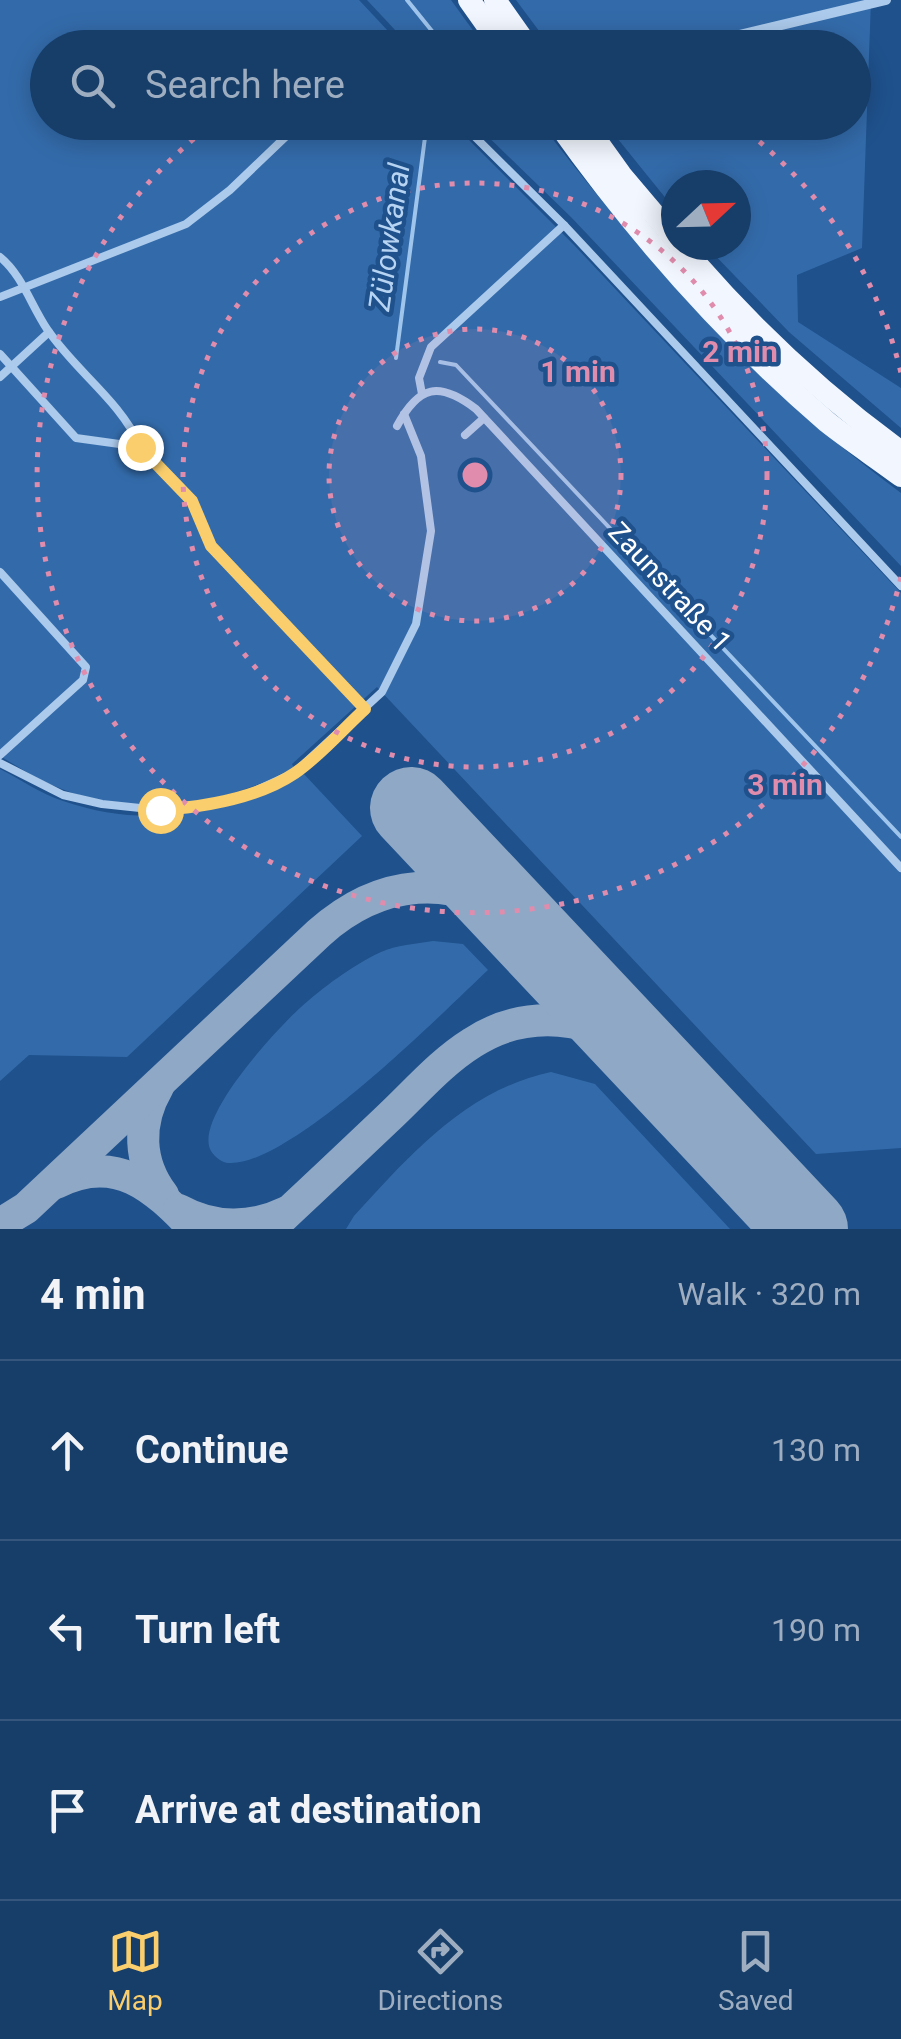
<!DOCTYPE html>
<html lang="en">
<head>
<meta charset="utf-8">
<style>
  body { margin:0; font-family:Roboto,sans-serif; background:#244871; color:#f1f3f6 }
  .compass { position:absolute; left:661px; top:170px; width:90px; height:90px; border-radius:50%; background:#173d69; box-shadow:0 5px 25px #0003; rotate:68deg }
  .stop { position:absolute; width:30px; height:30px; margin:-22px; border:8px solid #face6c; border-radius:50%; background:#fff }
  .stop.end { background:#face6c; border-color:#fff; box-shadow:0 2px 10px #0008 }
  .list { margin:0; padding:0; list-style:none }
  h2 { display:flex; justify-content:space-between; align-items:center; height:130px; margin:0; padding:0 40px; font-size:42px }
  h2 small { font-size:32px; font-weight:400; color:#9eaec0 }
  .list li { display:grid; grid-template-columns:65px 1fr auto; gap:30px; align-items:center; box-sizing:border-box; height:180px; padding:0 40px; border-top:2px solid #36567d }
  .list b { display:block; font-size:38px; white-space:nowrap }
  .list em { font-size:32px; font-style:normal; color:#9eaec0 }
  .icon { flex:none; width:55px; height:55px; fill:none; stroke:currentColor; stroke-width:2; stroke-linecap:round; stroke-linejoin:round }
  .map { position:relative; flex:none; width:901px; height:1229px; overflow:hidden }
  .search { position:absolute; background:#173d69; box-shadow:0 5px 25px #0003; left:30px; right:30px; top:30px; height:110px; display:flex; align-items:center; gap:25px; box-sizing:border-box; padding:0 35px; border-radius:55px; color:#9eaec0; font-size:38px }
  .sheet { height:670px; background:#173d69 }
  nav { display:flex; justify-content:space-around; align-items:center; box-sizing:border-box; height:140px; border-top:2px solid #36567d; background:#173d69; font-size:28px; color:#9eaec0 }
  nav a { display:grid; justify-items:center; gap:5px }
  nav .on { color:#face6c }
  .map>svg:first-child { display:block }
  .green { fill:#336baa }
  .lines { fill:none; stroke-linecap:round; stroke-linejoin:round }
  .stream { stroke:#a0c5ed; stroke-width:4 }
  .taxiway { stroke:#8fa8c6; stroke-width:32 }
  .runway { stroke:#8fa8c6; stroke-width:82 }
  .service { stroke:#accaec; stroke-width:8 }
  .minor { stroke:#accaec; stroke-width:10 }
  .primary { stroke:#f2f7ff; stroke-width:22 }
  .route { stroke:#face6c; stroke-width:12 }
  .ring { fill:none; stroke:#e08cad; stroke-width:5; stroke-dasharray:5 10 }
  .labels { text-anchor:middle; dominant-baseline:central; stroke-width:9; stroke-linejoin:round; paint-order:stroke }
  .street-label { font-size:28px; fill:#fff; stroke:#1f518c }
  .water-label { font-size:30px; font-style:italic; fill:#b8d4f3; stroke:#1f518c }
  .centre { fill:#e08cad; stroke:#1f518c; stroke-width:5 }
  .ring-label { font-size:30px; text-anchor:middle; font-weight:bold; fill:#e08cad; stroke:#1f518c; stroke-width:9; stroke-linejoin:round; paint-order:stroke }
</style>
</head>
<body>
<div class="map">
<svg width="901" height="1229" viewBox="0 0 901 1229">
  <rect width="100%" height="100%" fill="#1f518c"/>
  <g class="green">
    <path d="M0,0H359L389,32L373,47L48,48V122L452,123L574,245L901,593V1148L816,1154L377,687L292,764L294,768C224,805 137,819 62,789C40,781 20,768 0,756Z"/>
    <polygon points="367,0 451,0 485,47 411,47"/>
    <polygon points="516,0 871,0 862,248 797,275 798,322 901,388 901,428 789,332 705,245 736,245 736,185 676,185 676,211 605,123 854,122 854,48 551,47"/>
    <path d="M474,123H540C651,265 754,385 901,493V566L571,217Z"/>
    <path d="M0,769C20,779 41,794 63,801C150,831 224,812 303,773L362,836L127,1057L29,1055L0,1081Z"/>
    <path d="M433,941L463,944L488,970C441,1014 291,1166 229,1163C222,1163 215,1157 211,1151C193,1119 276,1030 300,1008C322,988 353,965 381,952C396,945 416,944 433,941Z"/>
    <path d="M551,1072L595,1084L730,1229H346L354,1216C410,1155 466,1090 551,1072Z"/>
  </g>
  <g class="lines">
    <g class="stream">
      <polyline points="407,0 436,36 435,41"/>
      <polyline points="396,358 427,122"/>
      <polyline points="440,362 456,365 901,837"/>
    </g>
    <g class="taxiway">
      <path d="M158,1087C137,1123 138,1162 163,1195"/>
      <path d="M56,1183C116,1152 154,1187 194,1229"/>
      <path d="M179,1210C213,1229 252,1229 287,1212"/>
      <path d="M0,1224L26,1208L319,933C378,880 455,869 519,923"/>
      <path d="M270,1229C309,1193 348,1156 387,1119C414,1094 440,1063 472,1043C525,1008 594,1015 643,1054"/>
      <polyline points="806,1229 807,1229"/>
    </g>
    <polyline class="runway" points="411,808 807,1229"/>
    <g class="service">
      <polyline points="460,122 564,225 901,586"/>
      <path d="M0,257C22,275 31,305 47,329C77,373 118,398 141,447"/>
      <polyline points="0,297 186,224 230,190 301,122"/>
      <polyline points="0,354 76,438 141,447 193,501 211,545 365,709"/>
      <polyline points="0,377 49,332"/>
      <polyline points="422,394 419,378 431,347 564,225"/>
      <path d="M397,426C419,385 439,381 476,409L901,868"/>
      <polyline points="465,435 484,418"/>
      <polyline points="0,572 86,667 83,680 0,755"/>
      <polyline points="0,763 63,795 102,804 159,810 211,804 250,793 294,773 382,692 416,624 431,531 421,456 404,414"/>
    </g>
    <polyline class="minor" points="685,48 886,0"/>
    <g class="primary">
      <polyline points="469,0 503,48"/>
      <polyline points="495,0 529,48"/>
      <path d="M557,122C635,232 725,334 827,422C851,441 877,458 901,476"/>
      <polyline points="583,122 621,175 676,240"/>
      <path d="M680,245C745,322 819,392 901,452"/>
    </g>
  </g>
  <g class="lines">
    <path class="route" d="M140,447L192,501L211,546L365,709C343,729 320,756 295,773C258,798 204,807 160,810"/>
  </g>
  <circle cx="475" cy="475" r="146" fill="#e08cad" fill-opacity=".12"/>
  <g class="ring">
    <circle cx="475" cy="475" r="146"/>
    <circle cx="475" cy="475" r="292"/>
    <path d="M901 577A438 438 0 1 1 214 123M380 47A438 438 0 0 1 570 47M736 123A438 438 0 0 1 901 373"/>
  </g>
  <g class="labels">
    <g class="street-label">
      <text transform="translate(670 587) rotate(47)">Zaunstraße 1</text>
    </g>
    <g class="water-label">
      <text transform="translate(389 237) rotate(-82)">Zülowkanal</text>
    </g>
  </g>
  <circle cx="475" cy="475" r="15" class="centre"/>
  <g class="ring-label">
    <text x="740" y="362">2 min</text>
    <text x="578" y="382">1 min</text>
    <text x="785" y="795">3 min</text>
  </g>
</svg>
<svg class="compass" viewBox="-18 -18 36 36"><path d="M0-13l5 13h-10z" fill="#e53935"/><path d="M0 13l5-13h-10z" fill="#9eaec0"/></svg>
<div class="stop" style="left:160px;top:810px"></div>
<div class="stop end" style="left:140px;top:447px"></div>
<div class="search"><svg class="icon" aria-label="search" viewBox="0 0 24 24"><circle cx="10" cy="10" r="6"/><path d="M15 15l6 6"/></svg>Search here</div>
</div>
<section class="sheet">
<h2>4 min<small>Walk · 320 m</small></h2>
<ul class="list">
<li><svg class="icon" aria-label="ahead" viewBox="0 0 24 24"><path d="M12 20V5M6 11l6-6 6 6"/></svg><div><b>Continue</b></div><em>130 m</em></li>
<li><svg class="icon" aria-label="left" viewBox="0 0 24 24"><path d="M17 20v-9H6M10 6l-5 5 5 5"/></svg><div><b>Turn left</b></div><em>190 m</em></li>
<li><svg class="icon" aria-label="arrive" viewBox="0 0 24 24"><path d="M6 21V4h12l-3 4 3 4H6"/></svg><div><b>Arrive at destination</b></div></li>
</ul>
</section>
<nav>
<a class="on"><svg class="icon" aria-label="map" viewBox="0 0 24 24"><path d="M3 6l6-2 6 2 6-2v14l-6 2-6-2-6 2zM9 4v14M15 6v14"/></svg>Map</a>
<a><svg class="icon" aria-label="directions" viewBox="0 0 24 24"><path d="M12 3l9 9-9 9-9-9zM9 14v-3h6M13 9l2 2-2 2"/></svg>Directions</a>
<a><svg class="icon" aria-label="saved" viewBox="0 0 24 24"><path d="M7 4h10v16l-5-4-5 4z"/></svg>Saved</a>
</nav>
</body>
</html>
